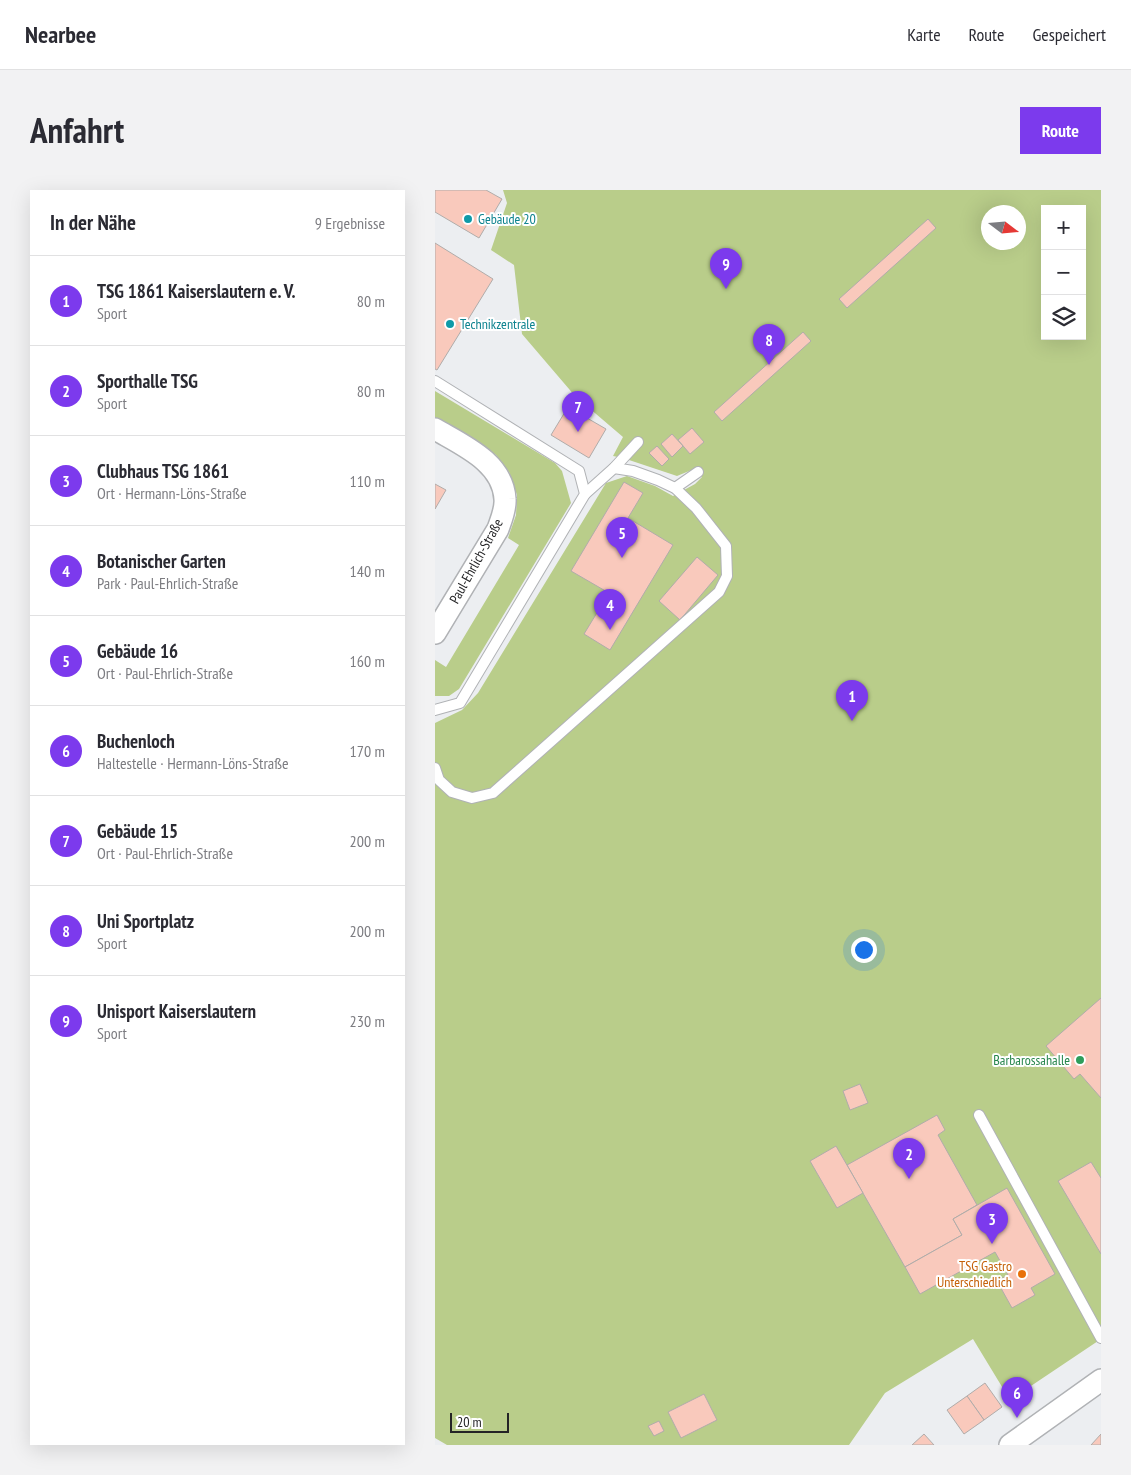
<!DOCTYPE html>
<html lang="de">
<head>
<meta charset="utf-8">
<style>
  body { margin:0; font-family:"PT Sans Narrow",sans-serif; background:#f2f2f3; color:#2b2b33 }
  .controls { position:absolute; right:15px; top:15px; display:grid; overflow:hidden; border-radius:0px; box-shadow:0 5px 20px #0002 }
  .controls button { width:45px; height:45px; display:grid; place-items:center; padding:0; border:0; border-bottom:1px solid #e1e1e2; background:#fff; color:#2b2b33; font:25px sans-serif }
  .compass { position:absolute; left:546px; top:15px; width:45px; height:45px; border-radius:50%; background:#fff; box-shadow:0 5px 20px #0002; rotate:106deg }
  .scale { position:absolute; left:15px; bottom:12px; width:59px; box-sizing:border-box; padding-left:5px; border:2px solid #242426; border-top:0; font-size:14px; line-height:18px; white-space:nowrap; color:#242426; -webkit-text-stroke:4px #fff; paint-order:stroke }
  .you { position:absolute; left:428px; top:759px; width:18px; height:18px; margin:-12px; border:4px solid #fff; border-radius:50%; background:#1a73e8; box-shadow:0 0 0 8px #1a73e833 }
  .badge { display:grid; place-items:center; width:32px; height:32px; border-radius:50%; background:#7c3aed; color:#fff; font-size:16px; font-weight:700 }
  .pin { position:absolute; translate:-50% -41px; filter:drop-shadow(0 1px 2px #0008) }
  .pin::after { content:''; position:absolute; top:26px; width:18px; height:15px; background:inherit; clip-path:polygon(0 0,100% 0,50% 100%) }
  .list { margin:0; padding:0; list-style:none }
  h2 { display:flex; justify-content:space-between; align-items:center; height:65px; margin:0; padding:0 20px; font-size:21px }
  h2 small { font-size:16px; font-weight:400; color:#7c7c81 }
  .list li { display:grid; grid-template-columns:32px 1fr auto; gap:15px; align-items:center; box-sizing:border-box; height:90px; padding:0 20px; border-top:1px solid #e1e1e2 }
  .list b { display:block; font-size:19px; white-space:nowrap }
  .list p { margin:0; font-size:16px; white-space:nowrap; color:#7c7c81 }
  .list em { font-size:16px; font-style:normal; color:#7c7c81 }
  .icon { flex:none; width:28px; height:28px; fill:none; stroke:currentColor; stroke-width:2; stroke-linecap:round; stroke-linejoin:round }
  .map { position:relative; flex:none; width:666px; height:1255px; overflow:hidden; border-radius:0px }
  header { display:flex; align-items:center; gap:30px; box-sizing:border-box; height:70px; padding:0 25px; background:#fff; border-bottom:1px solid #e1e1e2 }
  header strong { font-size:24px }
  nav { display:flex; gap:28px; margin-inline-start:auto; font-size:18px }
  .intro { display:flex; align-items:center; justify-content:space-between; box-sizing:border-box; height:120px; padding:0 30px }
  h1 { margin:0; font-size:35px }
  .button { padding:12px 22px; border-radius:0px; background:#7c3aed; color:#fff; font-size:18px; font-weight:700 }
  main { display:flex; gap:30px; padding:0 30px }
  aside { flex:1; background:#fff; border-radius:0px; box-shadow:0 5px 20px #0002 }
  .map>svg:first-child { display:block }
  .green { fill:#b9cd8a; fill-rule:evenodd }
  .building { fill:#f9c9bc; stroke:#b0acaa }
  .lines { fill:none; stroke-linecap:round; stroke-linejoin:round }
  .lane-casing { stroke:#b0b2b5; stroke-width:12 }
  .street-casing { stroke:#b0b2b5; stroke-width:24 }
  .lane { stroke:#fff; stroke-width:10 }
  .street { stroke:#fff; stroke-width:21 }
  .culture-dot { fill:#0f9aa8; stroke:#fff; stroke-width:2 }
  .leisure-dot { fill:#2e9e5b; stroke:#fff; stroke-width:2 }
  .food-dot { fill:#e8710a; stroke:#fff; stroke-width:2 }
  .labels { text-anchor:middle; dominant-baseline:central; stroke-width:4; stroke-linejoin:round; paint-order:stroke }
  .culture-label { font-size:14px; fill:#0d838f; stroke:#fff; text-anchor:start }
  .street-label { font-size:14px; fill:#242426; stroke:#fff }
  .leisure-label { font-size:14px; fill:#27864d; stroke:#fff; text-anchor:end }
  .food-label { font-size:14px; fill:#c56008; stroke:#fff; text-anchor:end }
</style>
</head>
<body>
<header>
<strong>Nearbee</strong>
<nav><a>Karte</a><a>Route</a><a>Gespeichert</a></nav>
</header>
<div class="intro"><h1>Anfahrt</h1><a class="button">Route</a></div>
<main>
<aside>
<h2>In der Nähe<small>9 Ergebnisse</small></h2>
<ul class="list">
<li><span class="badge">1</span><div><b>TSG 1861 Kaiserslautern e. V.</b><p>Sport</p></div><em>80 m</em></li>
<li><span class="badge">2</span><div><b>Sporthalle TSG</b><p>Sport</p></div><em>80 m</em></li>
<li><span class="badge">3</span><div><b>Clubhaus TSG 1861</b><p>Ort · Hermann-Löns-Straße</p></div><em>110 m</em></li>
<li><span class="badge">4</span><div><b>Botanischer Garten</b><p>Park · Paul-Ehrlich-Straße</p></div><em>140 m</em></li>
<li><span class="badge">5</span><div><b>Gebäude 16</b><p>Ort · Paul-Ehrlich-Straße</p></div><em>160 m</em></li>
<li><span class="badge">6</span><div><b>Buchenloch</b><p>Haltestelle · Hermann-Löns-Straße</p></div><em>170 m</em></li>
<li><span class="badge">7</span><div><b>Gebäude 15</b><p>Ort · Paul-Ehrlich-Straße</p></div><em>200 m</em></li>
<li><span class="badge">8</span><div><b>Uni Sportplatz</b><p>Sport</p></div><em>200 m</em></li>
<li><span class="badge">9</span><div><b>Unisport Kaiserslautern</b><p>Sport</p></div><em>230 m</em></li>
</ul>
</aside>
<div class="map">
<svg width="666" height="1255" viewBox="0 0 666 1255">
  <rect width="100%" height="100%" fill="#eceef1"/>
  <g class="green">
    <path d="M68,0H666V1149L575,1210L538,1149L450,1203L414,1255H12L0,1248V533L27,520L43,503L171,293L192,286L220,296L238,306L260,294L267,287L259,279L242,286L188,268L178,266L188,247L140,206L87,144L79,75L56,60L72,13ZM610,19H647V146H610ZM554,22H584V52H554Z"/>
    <polygon points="0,201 120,273 127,281 136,313 24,499 14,506 0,506 0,470 11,477 84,355 73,348 81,325 82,305 74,282 61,265 0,227"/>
  </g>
  <g class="building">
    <polygon points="0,0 51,0 67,9 44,48 0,22"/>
    <polygon points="493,29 501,38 412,118 404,109"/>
    <polygon points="0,53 58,89 2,180 0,179"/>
    <polygon points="368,142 376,151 287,231 279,222"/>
    <polygon points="133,217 171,239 154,268 116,245"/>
    <polygon points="257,238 269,252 255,264 243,250"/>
    <polygon points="237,244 248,256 237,267 226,254"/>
    <polygon points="222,256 234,269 227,276 214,263"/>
    <polygon points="189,292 208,303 193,328 238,355 175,460 149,444 174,403 136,381"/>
    <polygon points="0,294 11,300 0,319"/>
    <polygon points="262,367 283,385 245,430 224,411"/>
    <polygon points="666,808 666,908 645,884 639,889 611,856"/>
    <polygon points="425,894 433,913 415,920 408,901"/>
    <polygon points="502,925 510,940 503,945 542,1015 518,1029 527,1045 470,1077 412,975"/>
    <polygon points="401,956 428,1003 402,1018 375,971"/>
    <polygon points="656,972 666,988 666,1064 623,991"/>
    <polygon points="572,998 620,1084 596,1098 600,1105 577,1118 562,1091 573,1085 560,1062 485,1104 470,1077 527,1045 518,1029"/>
    <polygon points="550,1193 567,1217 549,1230 532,1206"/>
    <polygon points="269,1204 282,1230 246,1248 233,1222"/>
    <polygon points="532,1206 549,1230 529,1244 512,1220"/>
    <polygon points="224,1231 229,1241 219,1246 213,1236"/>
    <polygon points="489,1244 499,1255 477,1255"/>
    <polygon points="666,1244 666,1255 656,1255"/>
  </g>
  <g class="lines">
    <defs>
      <g id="lane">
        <polyline points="0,191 144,281 150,304 25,513 0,520"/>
        <polyline points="240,298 263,282"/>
        <polyline points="150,304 179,278 203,252"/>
        <polyline points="0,578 4,590 17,602 37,608 58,603 284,402 292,386 291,356 261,318 240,298 223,290 198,281 179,278"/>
        <polyline points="544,925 666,1148"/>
      </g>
      <g id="street">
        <path d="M0,239C27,255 68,272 70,309C71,319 66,330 63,339L0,443"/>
        <polyline points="575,1255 666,1190"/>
      </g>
    </defs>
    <use href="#lane" class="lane-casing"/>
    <use href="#street" class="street-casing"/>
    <use href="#lane" class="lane"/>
    <use href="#street" class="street"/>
  </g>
  <g class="culture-dot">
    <circle cx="33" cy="29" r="5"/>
    <circle cx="15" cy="134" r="5"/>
  </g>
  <circle class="leisure-dot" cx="645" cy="870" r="5"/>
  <circle class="food-dot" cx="587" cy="1084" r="5"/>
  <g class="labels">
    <g class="culture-label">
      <text x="43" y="29">Gebäude 20</text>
      <text x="25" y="134">Technikzentrale</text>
    </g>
    <g class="street-label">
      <text transform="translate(41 371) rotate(-61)">Paul-Ehrlich-Straße</text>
    </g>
    <g class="leisure-label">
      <text x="635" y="870">Barbarossahalle</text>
    </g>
    <g class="food-label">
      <text x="577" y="1076">TSG Gastro<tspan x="577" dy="16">Unterschiedlich</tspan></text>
    </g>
  </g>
</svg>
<div class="controls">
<button>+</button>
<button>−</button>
<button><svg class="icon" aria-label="layers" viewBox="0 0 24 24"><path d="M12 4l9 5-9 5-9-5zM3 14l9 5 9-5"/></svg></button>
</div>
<svg class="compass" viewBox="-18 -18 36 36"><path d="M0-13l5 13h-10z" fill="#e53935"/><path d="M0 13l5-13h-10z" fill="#7c7c81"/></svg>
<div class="scale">20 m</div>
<div class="you"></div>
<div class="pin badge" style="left:417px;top:531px">1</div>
<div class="pin badge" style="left:474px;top:989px">2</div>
<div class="pin badge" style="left:557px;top:1054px">3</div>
<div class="pin badge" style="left:175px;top:440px">4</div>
<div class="pin badge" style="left:187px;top:368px">5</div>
<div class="pin badge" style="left:582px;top:1228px">6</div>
<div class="pin badge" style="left:143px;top:242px">7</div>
<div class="pin badge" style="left:334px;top:175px">8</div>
<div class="pin badge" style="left:291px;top:99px">9</div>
</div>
</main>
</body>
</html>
